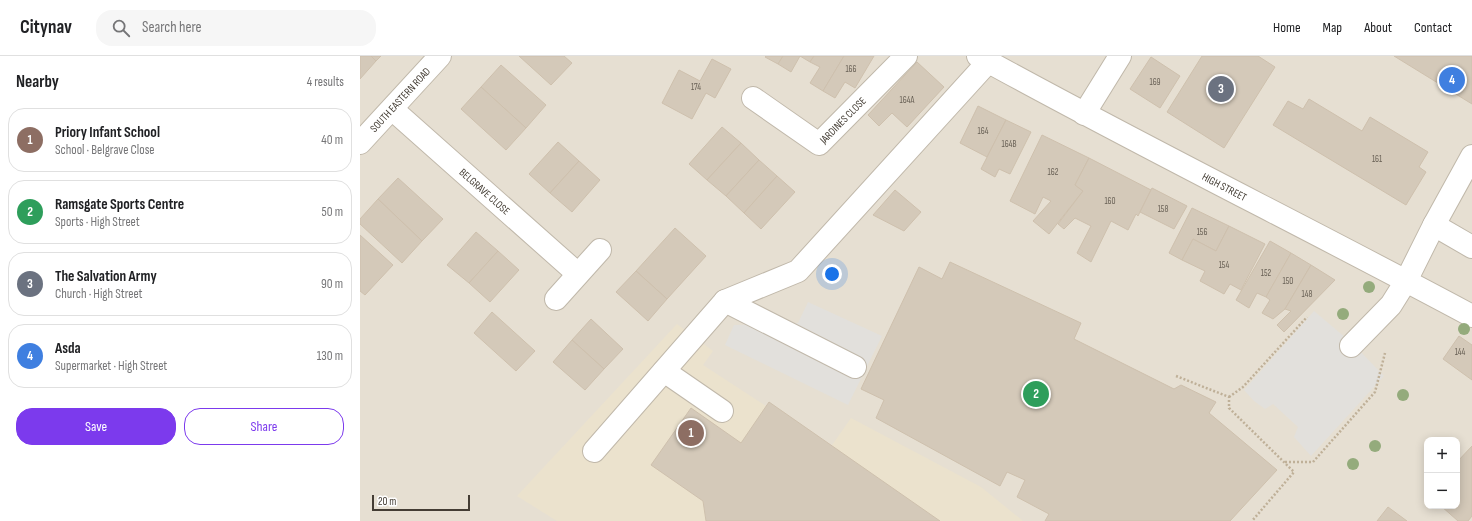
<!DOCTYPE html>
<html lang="en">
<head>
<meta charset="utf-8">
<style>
  body { margin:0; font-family:"Sofia Sans Condensed",sans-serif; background:#f6f6f6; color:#202124 }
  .controls { position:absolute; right:12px; bottom:12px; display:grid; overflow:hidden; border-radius:8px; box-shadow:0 2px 10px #0003 }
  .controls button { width:36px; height:36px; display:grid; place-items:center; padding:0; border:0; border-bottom:1px solid #e0e0e0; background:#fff; color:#202124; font:20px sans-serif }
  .scale { position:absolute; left:12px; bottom:10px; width:98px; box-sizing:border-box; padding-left:4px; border:2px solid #443d34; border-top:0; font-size:11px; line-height:14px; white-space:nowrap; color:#443d34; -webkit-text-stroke:3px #fff; paint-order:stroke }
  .you { position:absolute; left:472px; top:218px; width:14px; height:14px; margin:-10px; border:3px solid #fff; border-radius:50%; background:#1a73e8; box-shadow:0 0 0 6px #1a73e833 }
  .badge { display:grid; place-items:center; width:26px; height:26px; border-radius:50%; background:#7c3aed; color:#fff; font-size:13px; font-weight:700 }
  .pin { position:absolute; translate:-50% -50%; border:2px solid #fff; box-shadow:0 1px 4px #0006 }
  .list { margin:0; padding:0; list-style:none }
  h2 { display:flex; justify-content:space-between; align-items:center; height:52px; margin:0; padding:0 16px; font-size:17px }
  h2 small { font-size:13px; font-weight:400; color:#757577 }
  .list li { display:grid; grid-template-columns:26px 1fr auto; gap:12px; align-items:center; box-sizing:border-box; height:64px; margin:0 8px 8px; padding:0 8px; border:1px solid #e0e0e0; border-radius:16px }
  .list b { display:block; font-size:15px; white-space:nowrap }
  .list p { margin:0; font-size:13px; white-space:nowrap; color:#757577 }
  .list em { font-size:13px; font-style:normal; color:#757577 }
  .actions { display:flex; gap:8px; padding:12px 16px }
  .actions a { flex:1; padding:9px 0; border:1px solid #7c3aed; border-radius:16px; text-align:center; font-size:14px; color:#7c3aed }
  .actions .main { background:#7c3aed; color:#fff }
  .icon { flex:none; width:22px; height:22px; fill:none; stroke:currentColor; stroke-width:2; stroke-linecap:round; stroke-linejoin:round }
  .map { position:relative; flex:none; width:1112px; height:465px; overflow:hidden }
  header { display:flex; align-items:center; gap:24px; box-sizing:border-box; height:56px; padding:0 20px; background:#fff; border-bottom:1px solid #e0e0e0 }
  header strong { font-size:19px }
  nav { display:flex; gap:22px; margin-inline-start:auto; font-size:14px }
  .search { width:280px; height:36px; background:#f6f6f6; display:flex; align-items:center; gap:10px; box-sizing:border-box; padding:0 14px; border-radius:16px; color:#757577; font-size:15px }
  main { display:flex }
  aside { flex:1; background:#fff }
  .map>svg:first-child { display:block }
  .residential { fill:#e6dfd2; fill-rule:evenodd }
  .education { fill:#ebe2cd }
  .parking { fill:#e2e0dc }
  .building { fill:#d4c9b9; stroke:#cec0ad }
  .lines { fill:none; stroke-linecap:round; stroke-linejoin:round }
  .minor-casing { stroke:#c0b8aa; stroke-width:24 }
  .path { stroke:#bfb098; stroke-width:2.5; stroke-dasharray:2 2; stroke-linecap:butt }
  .minor { stroke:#fff; stroke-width:22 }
  .tree { fill:#94ab7c }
  .labels { text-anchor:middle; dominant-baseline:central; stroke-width:4; stroke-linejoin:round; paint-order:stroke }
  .number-label { font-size:9px; fill:#686055 }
  .street-label { font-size:11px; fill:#443d34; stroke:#fff }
</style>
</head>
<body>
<header>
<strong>Citynav</strong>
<div class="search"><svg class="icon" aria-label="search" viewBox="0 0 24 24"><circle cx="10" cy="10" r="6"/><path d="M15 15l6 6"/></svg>Search here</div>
<nav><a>Home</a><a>Map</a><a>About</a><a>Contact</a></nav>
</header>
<main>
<aside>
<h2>Nearby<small>4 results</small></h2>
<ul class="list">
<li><span class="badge" style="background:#8d6e63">1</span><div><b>Priory Infant School</b><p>School · Belgrave Close</p></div><em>40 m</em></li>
<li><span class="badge" style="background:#2e9e5b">2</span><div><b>Ramsgate Sports Centre</b><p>Sports · High Street</p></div><em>50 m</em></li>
<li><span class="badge" style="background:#6b7280">3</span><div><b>The Salvation Army</b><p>Church · High Street</p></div><em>90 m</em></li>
<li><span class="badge" style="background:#3f7fe0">4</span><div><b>Asda</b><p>Supermarket · High Street</p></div><em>130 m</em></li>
</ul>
<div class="actions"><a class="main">Save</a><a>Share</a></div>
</aside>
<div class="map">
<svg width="1112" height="465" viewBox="0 0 1112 465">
  <rect width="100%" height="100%" fill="#f2ede4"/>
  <path class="residential" d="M0,0H1112V465H0ZM1067,384H1097V450H1067Z"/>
  <polygon class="education" points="317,268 353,295 343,309 470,392 491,362 621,431 663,465 197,465 157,440"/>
  <g class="parking">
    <polygon points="448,246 522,280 488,349 365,289 374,269 438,267"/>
    <polygon points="954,255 993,288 1024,320 951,400 934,381 938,371 913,348 905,353 894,345 884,334"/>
  </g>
  <g class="building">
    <polygon points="0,0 11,0 16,5 0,23"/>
    <polygon points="11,0 21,0 16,5"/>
    <polygon points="159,0 204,0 212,7 191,29"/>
    <polygon points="406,0 423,0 418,8 405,1"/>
    <polygon points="423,0 454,0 450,6 440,0 431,16 418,8"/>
    <polygon points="454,0 484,0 463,35 450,27 460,11 450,6"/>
    <polygon points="484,0 514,0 495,32 485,26 475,42 463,35"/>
    <polygon points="842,0 898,0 915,11 864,92 807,56"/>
    <polygon points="1034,0 1112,0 1112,48"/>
    <polygon points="791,1 820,20 800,52 770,33"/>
    <polygon points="352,3 371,13 355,42 346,37 332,63 302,47 319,14 340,25"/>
    <polygon points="557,6 584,31 547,71 532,57 519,70 508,59"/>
    <polygon points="141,9 186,49 166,72 121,31"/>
    <polygon points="121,31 166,72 146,94 101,53"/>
    <polygon points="949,43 1002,75 1010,61 1068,96 1059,111 1066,116 1046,149 913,69 928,45 943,53"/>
    <polygon points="618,50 646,64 627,101 600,87"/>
    <polygon points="646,64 671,76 650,118 639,113 635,121 621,113"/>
    <polygon points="362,71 381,87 347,124 329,108"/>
    <polygon points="682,79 729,102 715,129 723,135 689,178 673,165 691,145 683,141 675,158 650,145"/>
    <polygon points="198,86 219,105 190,137 169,118"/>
    <polygon points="381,87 399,104 366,140 347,124"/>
    <polygon points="729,102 791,134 778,160 776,158 768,174 751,165 731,206 717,197 731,170 715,162 704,173 698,168 723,135 715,129"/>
    <polygon points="399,104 417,120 384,157 366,140"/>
    <polygon points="219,105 240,124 212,156 190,137"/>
    <polygon points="417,120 435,136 401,173 384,157"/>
    <polygon points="38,122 83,163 62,185 18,143"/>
    <polygon points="792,132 827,150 814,173 780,156"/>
    <polygon points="535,134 561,156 544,175 513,159"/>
    <polygon points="18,143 62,185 42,207 0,168 0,163"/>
    <polygon points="832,152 869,170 856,195 833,183 822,204 809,197"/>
    <polygon points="869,170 905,188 881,234 870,228 864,238 840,225 845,215 822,204 833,183 856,195"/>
    <polygon points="315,172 346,200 307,243 276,215"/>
    <polygon points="116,176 138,195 109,227 87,209"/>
    <polygon points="0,179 33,209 5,239 0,235"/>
    <polygon points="910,185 931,197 906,241 897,237 889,252 876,244"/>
    <polygon points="138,195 159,214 130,246 109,227"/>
    <polygon points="931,197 951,209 925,253 913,263 902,257 910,244 906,241"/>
    <polygon points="590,206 721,267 714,283 814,333 821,329 856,346 849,357 917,414 870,465 685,465 689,458 657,441 665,424 647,416 640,430 516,362 524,344 501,333 559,211 582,223"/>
    <polygon points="951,209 975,224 924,276 917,269 931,255 925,253"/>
    <polygon points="276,215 307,243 288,265 256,236"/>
    <polygon points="132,256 175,295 156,315 114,277"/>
    <polygon points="231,263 263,293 244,313 212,284"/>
    <polygon points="1099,280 1112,289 1112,324 1083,303"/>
    <polygon points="212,284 244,313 225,334 193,306"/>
    <polygon points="409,346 580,465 346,465 343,445 291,409 331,352 381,387"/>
    <polygon points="1112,390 1112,460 1108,465 1098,465 1081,450 1097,450 1097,406"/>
    <polygon points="1028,451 1047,465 1017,465"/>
  </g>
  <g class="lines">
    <defs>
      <g id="minor">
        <path id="s1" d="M618,0C781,90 948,172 1112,260"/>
        <path id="s2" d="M393,42L459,88L546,0"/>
        <path id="s3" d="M32,53L218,218"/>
        <polyline points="724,58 760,0"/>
        <path id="s4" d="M0,87L80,0"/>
        <polyline points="1074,169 1112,191"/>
        <polyline points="196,243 240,194"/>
        <polyline points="365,245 495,311"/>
        <polyline points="991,290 1031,249 1046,225 1074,169 1112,100"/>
        <polyline points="304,315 362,355"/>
        <polyline points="234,395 365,245 438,215 628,6"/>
      </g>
    </defs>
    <use href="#minor" class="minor-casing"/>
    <g class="path">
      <polyline points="816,320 869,341 869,352 934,416 892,465"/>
      <polyline points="869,341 883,331 947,261"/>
      <polyline points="925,406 953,406 1015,336 1025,297"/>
    </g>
    <use href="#minor" class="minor"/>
  </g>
  <g class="tree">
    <circle cx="1009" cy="231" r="6"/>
    <circle cx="983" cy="258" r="6"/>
    <circle cx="1104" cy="273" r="6"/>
    <circle cx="1043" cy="339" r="6"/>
    <circle cx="1015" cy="390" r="6"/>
    <circle cx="993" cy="408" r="6"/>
  </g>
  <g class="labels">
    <g class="number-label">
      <text x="491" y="13">166</text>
      <text x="795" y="26">169</text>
      <text x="336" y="31">174</text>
      <text x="547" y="44">164A</text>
      <text x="623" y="75">164</text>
      <text x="649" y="88">164B</text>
      <text x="1017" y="103">161</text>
      <text x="693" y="116">162</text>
      <text x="750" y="145">160</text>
      <text x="803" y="153">158</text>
      <text x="842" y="176">156</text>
      <text x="864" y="209">154</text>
      <text x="906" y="217">152</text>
      <text x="928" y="225">150</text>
      <text x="947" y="238">148</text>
      <text x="1100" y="296">144</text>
    </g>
    <g class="street-label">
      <text stroke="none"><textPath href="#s4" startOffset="59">SOUTH EASTERN ROAD</textPath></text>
      <text stroke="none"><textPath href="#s2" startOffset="114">JARDINES CLOSE</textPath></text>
      <text stroke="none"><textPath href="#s1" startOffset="279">HIGH STREET</textPath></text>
      <text stroke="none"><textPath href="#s3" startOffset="124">BELGRAVE CLOSE</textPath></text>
    </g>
  </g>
</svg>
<div class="controls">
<button>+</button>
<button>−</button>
</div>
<div class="scale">20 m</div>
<div class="you"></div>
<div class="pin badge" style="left:331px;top:377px;background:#8d6e63">1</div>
<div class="pin badge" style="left:676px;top:338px;background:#2e9e5b">2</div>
<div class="pin badge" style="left:861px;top:33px;background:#6b7280">3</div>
<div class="pin badge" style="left:1092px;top:24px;background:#3f7fe0">4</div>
</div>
</main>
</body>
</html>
